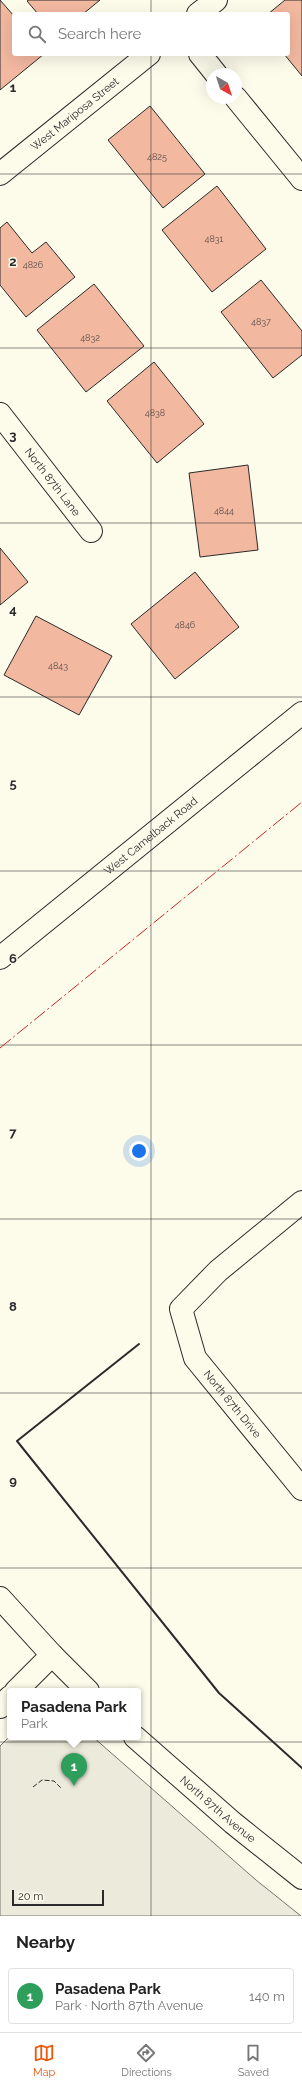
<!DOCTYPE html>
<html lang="en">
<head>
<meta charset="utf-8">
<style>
  body { margin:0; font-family:Raleway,sans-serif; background:#f6f6f6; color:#222 }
  .compass { position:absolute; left:206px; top:68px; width:36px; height:36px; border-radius:50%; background:#fff; box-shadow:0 4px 16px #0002; rotate:141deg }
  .scale { position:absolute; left:12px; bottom:10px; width:92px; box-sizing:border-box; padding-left:4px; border:2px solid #2b2b2b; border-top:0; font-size:11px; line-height:14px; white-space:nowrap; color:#2b2b2b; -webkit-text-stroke:3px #fdfbea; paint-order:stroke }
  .you { position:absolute; left:139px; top:1151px; width:14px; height:14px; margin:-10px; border:3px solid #fff; border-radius:50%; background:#1a73e8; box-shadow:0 0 0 6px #1a73e833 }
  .badge { display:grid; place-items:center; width:26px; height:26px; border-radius:50%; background:#ea580c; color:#fff; font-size:13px; font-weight:700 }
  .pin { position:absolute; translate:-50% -33px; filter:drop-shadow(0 1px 2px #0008) }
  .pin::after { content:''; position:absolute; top:21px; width:14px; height:12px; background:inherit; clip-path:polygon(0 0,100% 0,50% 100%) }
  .popup { position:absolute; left:7px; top:1688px; width:134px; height:52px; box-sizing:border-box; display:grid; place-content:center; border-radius:4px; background:#fff; filter:drop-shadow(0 1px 3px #0005); font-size:13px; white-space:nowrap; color:#767676 }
  .popup b { font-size:15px; color:#222 }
  .popup::after { content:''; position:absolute; left:50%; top:100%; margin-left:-8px; border:8px solid transparent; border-top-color:#fff }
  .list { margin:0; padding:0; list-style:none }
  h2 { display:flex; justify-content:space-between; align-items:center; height:52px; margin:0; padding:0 16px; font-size:17px }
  h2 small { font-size:13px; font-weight:400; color:#767676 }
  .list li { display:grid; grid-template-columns:26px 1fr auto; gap:12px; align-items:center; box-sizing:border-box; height:56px; margin:0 8px 8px; padding:0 8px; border:1px solid #e0e0e0; border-radius:4px }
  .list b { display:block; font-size:15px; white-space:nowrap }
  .list p { margin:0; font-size:13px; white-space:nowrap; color:#767676 }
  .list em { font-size:13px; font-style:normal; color:#767676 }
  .icon { flex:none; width:22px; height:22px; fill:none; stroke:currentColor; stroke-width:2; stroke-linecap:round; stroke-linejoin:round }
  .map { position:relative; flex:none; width:302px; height:1916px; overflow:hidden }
  .search { position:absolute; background:#fff; box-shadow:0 4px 16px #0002; left:12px; right:12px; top:12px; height:44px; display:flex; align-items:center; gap:10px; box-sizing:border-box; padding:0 14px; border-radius:4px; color:#767676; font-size:15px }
  .sheet { height:116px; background:#fff }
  nav { display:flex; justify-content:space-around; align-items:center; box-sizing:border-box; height:56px; border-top:1px solid #e0e0e0; background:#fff; font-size:11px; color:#767676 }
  nav a { display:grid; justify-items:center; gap:2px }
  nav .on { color:#ea580c }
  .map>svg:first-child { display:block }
  .green { fill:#ecebdb; stroke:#74746e }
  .building { fill:#f2b8a0; stroke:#2b2b2b }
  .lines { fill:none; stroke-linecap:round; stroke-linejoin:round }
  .minor-casing { stroke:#2b2b2b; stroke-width:24 }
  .tertiary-casing { stroke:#2b2b2b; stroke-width:24 }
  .primary-casing { stroke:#2b2b2b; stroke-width:24 }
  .minor { stroke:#fdfbea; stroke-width:22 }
  .tertiary { stroke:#fdfbea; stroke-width:22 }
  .primary { stroke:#fdfbea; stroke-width:22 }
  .fence { stroke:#2b2b2b; stroke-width:1; stroke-dasharray:5 2; stroke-linecap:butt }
  .wall { stroke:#2b2b2b; stroke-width:2 }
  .power { stroke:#c62828; stroke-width:1; stroke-dasharray:14 3 2 3; stroke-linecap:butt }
  .grid { fill:none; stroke:#2b2b2b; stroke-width:1; stroke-opacity:0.55 }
  .labels { text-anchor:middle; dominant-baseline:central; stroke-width:3; stroke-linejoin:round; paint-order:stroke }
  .number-label { font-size:9px; fill:#5d4e48 }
  .street-label { font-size:11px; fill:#2b2b2b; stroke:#fdfbea }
  .grid-label { font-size:13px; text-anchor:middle; font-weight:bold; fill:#2b2b2b; stroke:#fdfbea; stroke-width:3; stroke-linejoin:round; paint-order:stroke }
</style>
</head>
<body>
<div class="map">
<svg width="302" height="1916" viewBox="0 0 302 1916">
  <rect width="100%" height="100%" fill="#fdfbea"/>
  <polygon class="green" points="10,1736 93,1737 256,1880 301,1916 0,1916 0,1746"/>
  <g class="building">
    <polygon points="0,0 14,16 14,54 44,54 0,90"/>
    <polygon points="29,0 100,0 83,14 38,14 27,1"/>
    <polygon points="285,0 302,0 302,76 284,54 288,54 288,14 268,14"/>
    <polygon points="150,106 205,174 163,208 108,140"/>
    <polygon points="217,186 266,249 212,292 162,230"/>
    <polygon points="7,222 32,253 46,242 75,277 26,317 0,285 0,228"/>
    <polygon points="261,280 302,331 302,355 273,378 221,312"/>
    <polygon points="94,284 144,346 86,392 37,330"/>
    <polygon points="154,362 204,424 157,463 107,401"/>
    <polygon points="248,465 258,550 200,557 189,473"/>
    <polygon points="0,548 28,582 0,605"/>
    <polygon points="195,572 239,627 175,679 131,624"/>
    <polygon points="36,616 112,656 79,715 4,675"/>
  </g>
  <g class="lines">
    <defs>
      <g id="minor">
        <polyline points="198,14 216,0"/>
        <polyline points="200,54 216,74"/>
        <polyline points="236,98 302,179"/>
        <path id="s1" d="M0,174L149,54"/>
        <path id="s2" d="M0,414L91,531"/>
        <path id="s3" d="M302,1202L218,1271L181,1309L195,1358L302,1489"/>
        <polyline points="16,1691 52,1655"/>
        <polyline points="0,1707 10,1697"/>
      </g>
      <g id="tertiary">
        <polyline points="0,1598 52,1655 88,1691"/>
        <path id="s4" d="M135,1737L233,1823L302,1878"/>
      </g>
      <g id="primary">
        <path id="s5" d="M0,958L302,713"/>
      </g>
    </defs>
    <use href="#minor" class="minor-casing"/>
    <use href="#tertiary" class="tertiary-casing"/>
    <use href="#primary" class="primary-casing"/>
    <use href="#minor" class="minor"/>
    <use href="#tertiary" class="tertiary"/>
    <use href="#primary" class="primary"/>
    <polyline class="fence" points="33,1787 42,1780 54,1781 61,1788"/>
    <polyline class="wall" points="139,1344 17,1441 219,1693 302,1768"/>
    <polyline class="power" points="0,1048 302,802"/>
  </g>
  <path class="grid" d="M151,0V14M151,54V1916M0,174H302M0,348H302M0,523H302M0,697H302M0,871H302M0,1045H302M0,1219H302M0,1393H302M0,1568H302M0,1742H302"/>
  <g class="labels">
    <g class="number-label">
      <text x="157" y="157">4825</text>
      <text x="214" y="239">4831</text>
      <text x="33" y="265">4826</text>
      <text x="261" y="322">4837</text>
      <text x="90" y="338">4832</text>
      <text x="155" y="413">4838</text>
      <text x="224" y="511">4844</text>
      <text x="185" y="625">4846</text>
      <text x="58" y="666">4843</text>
    </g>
    <g class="street-label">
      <text stroke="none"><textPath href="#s1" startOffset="96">West Mariposa Street</textPath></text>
      <text stroke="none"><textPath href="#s2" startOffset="86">North 87th Lane</textPath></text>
      <text stroke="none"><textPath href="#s5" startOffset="194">West Camelback Road</textPath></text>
      <text stroke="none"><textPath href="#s3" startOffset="272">North 87th Drive</textPath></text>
      <text stroke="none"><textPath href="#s4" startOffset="110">North 87th Avenue</textPath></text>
    </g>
  </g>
  <g class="grid-label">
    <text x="13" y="92">1</text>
    <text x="13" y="266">2</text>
    <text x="13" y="440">3</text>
    <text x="13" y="614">4</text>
    <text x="13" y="788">5</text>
    <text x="13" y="963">6</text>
    <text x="13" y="1137">7</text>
    <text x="13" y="1311">8</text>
    <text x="13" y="1485">9</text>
  </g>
</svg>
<svg class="compass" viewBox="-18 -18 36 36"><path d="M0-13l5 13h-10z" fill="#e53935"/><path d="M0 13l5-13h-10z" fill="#767676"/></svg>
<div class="scale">20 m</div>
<div class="you"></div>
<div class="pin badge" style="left:74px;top:1786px;background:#2e9e5b">1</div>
<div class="popup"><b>Pasadena Park</b>Park</div>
<div class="search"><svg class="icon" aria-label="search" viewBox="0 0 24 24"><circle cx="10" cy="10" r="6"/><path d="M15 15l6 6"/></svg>Search here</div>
</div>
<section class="sheet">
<h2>Nearby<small></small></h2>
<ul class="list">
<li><span class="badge" style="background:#2e9e5b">1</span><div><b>Pasadena Park</b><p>Park · North 87th Avenue</p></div><em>140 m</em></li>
</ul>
</section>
<nav>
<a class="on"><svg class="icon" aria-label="map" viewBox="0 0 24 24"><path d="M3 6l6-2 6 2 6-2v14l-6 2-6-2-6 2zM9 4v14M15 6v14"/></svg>Map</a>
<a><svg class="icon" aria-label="directions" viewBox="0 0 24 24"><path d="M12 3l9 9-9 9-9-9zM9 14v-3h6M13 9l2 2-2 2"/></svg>Directions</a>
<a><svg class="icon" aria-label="saved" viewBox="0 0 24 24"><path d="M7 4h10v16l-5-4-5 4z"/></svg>Saved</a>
</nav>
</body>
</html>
